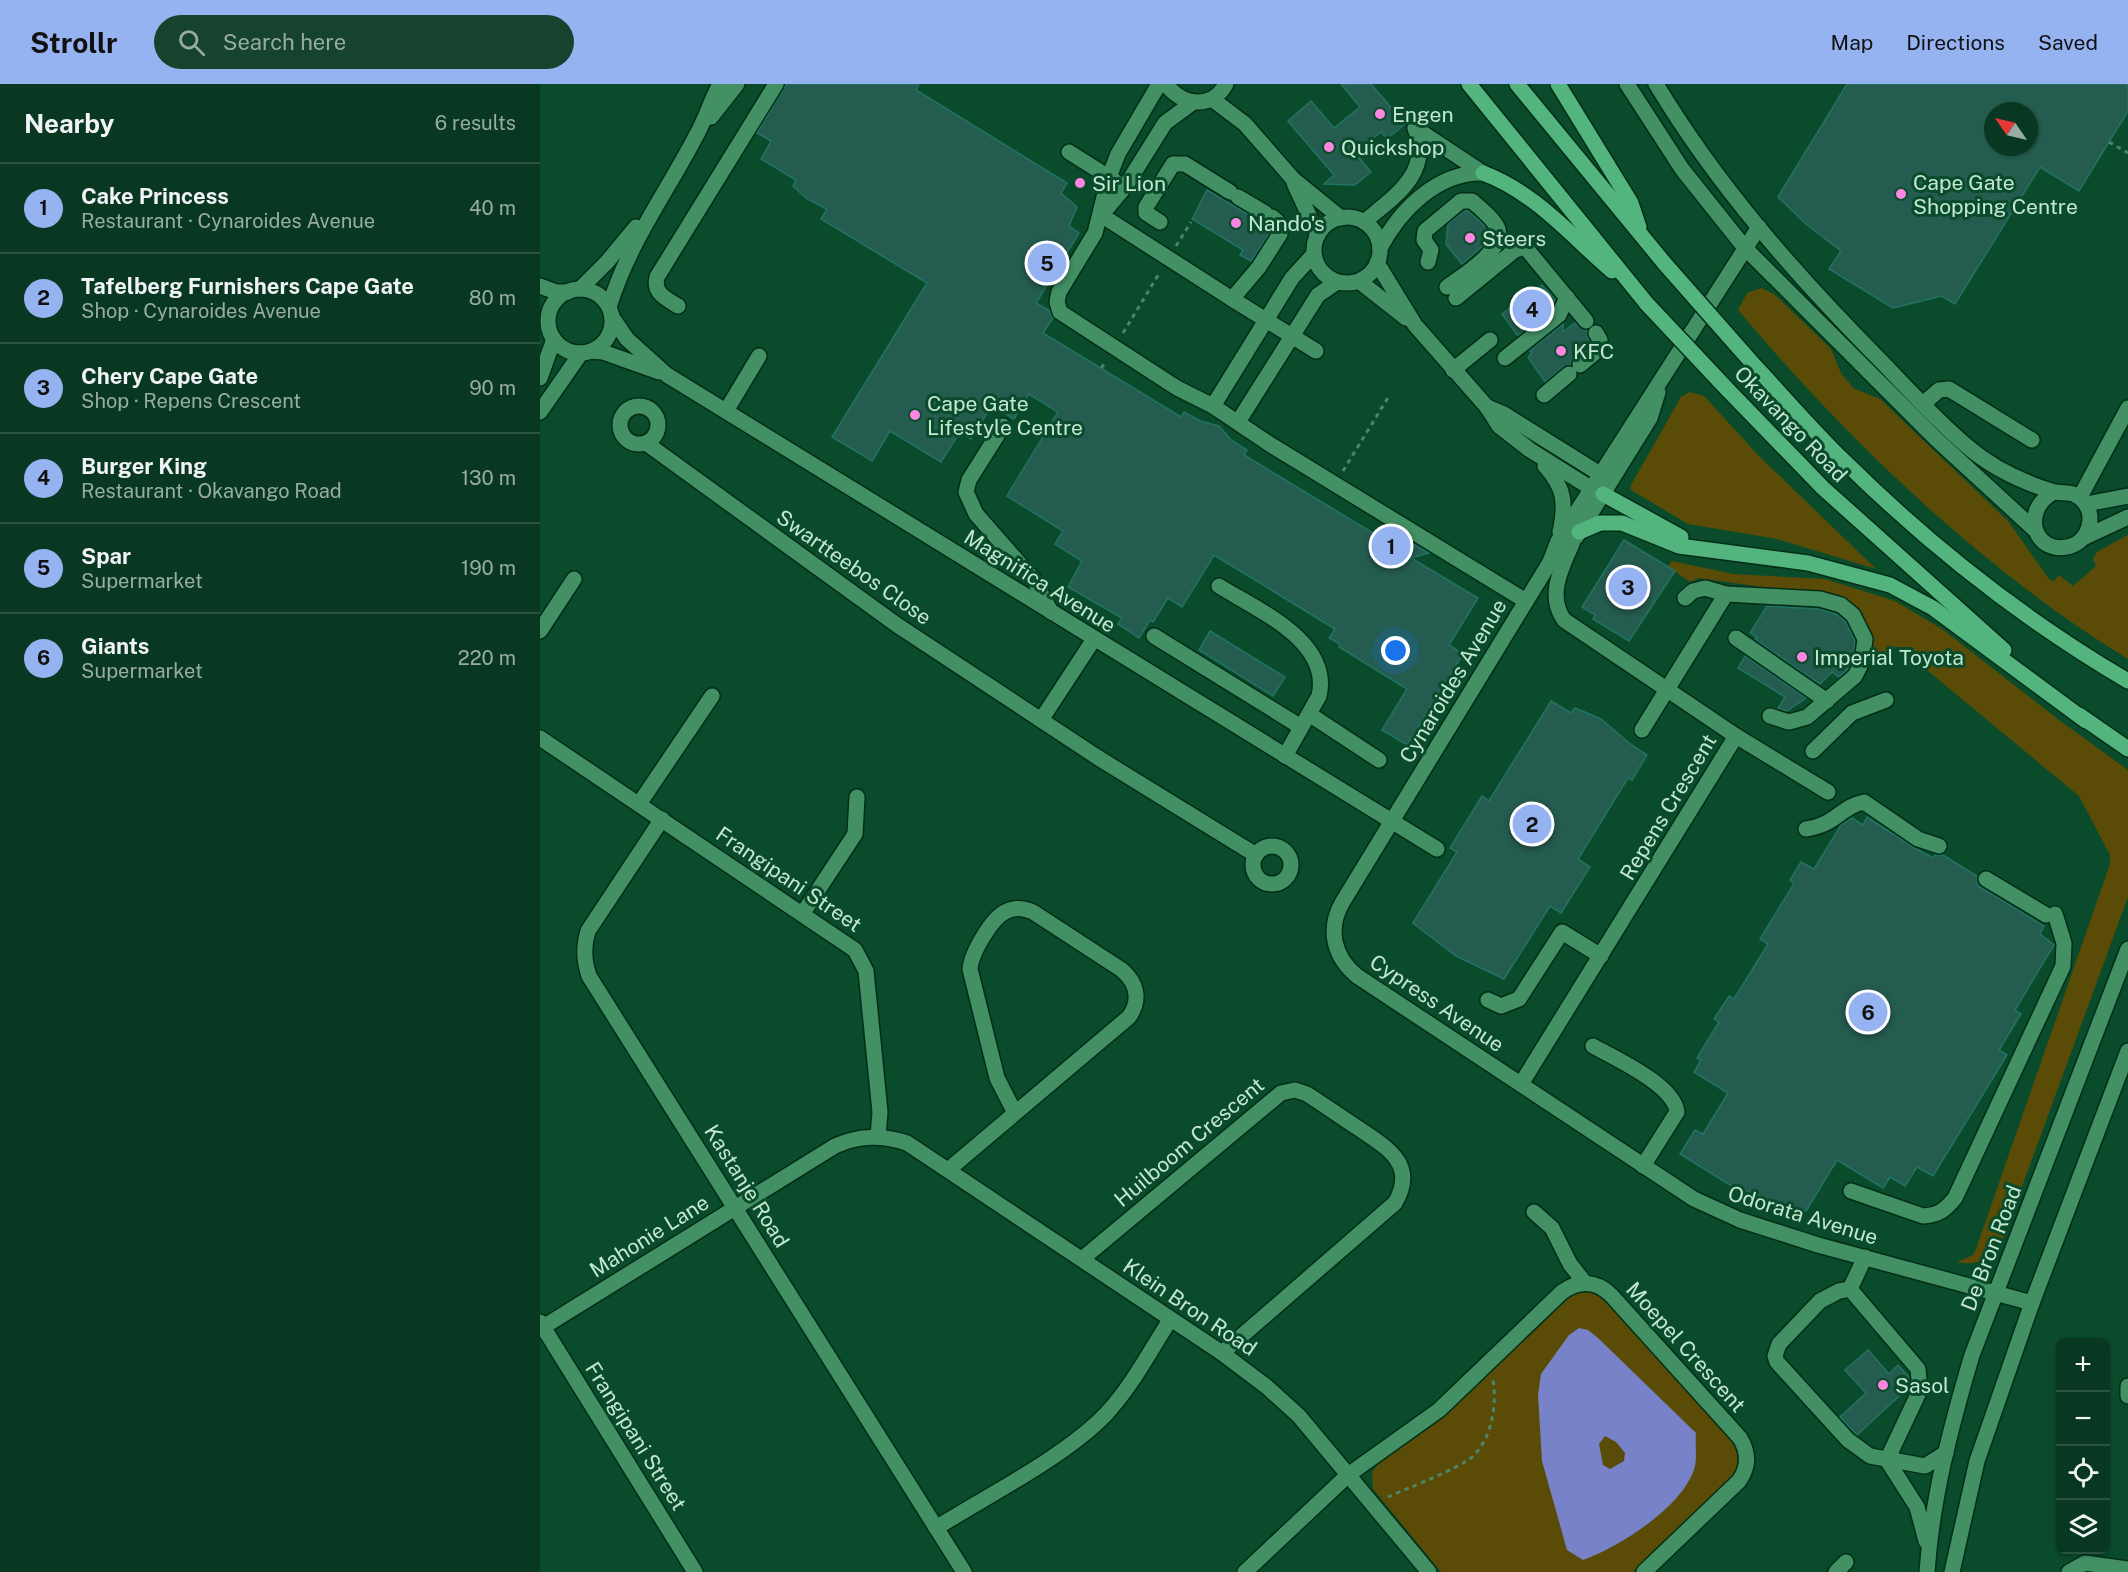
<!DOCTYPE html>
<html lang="en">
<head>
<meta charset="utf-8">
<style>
  body { margin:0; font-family:"Public Sans",sans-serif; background:#16432e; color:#f1f3f6 }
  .controls { position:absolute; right:18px; bottom:18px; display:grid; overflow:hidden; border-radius:9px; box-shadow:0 2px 4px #0004 }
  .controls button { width:54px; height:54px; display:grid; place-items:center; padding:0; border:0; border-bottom:2px solid #29523f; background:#083821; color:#f1f3f6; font:30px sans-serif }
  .compass { position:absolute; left:1444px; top:18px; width:54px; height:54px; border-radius:50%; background:#083821; box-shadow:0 2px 4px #0004; rotate:304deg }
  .you { position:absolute; left:856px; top:567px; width:21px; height:21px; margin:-15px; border:4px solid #fff; border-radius:50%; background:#1a73e8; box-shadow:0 0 0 9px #1a73e833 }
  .badge { display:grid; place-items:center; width:39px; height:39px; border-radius:50%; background:#95b2f1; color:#111; font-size:20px; font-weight:700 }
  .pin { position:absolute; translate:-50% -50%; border:3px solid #fff; box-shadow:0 2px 6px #0006 }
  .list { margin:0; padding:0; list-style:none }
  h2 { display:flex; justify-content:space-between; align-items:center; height:78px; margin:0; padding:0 24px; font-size:26px }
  h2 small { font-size:20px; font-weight:400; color:#98aca5 }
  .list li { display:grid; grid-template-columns:39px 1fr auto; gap:18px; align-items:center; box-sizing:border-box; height:90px; padding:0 24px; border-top:2px solid #29523f }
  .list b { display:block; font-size:22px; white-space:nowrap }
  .list p { margin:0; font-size:20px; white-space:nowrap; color:#98aca5 }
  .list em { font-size:20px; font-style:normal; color:#98aca5 }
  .icon { flex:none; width:33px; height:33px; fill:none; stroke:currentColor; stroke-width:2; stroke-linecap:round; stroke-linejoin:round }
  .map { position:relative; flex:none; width:1588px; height:1488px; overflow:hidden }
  header { display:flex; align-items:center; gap:36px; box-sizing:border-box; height:84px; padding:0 30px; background:#95b2f1; color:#111 }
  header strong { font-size:28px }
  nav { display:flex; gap:33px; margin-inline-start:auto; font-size:21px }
  .search { width:420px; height:54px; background:#16432e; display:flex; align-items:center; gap:15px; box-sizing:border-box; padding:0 21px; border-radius:33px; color:#98aca5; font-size:22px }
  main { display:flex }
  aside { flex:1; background:#083821 }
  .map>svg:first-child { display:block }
  .green { fill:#5a4c06 }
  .water { fill:#7782c9; fill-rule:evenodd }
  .building { fill:#255c50; stroke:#217463; stroke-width:1.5; fill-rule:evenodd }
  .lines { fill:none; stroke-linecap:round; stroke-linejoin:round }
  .minor-casing { stroke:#022e18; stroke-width:18 }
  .major-casing { stroke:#022e18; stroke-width:18 }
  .path { stroke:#4e8468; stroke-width:3; stroke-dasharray:4.5 4.5; stroke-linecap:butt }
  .minor { stroke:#439065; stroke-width:15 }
  .major { stroke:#53b47e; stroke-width:15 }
  .major-bridge-casing { stroke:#022e18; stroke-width:18; stroke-linecap:butt }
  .major-bridge { stroke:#53b47e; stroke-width:15 }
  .poi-dot { fill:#fd86e2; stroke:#0a4b2c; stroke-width:2 }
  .labels { text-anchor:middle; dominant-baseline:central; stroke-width:6; stroke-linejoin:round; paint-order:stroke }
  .poi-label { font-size:21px; fill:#c3e8d0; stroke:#0a4b2c; text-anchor:start }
  .street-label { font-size:21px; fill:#c3e8d0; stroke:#0a4b2c }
</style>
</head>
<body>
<header>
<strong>Strollr</strong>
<div class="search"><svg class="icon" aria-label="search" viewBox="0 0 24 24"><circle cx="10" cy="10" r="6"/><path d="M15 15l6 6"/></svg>Search here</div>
<nav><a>Map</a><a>Directions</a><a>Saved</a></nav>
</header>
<main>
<aside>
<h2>Nearby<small>6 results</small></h2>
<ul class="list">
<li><span class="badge">1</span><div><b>Cake Princess</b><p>Restaurant · Cynaroides Avenue</p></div><em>40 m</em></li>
<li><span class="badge">2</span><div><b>Tafelberg Furnishers Cape Gate</b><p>Shop · Cynaroides Avenue</p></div><em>80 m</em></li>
<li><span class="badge">3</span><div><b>Chery Cape Gate</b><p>Shop · Repens Crescent</p></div><em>90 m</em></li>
<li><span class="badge">4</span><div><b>Burger King</b><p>Restaurant · Okavango Road</p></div><em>130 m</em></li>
<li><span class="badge">5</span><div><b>Spar</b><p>Supermarket</p></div><em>190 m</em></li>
<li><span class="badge">6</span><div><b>Giants</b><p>Supermarket</p></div><em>220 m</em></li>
</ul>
</aside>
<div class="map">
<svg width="1588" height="1488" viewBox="0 0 1588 1488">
  <rect width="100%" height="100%" fill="#0a4b2c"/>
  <g class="green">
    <path d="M1221,204L1234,210L1291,265L1301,289L1313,304L1340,315L1468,437L1509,495L1514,497L1519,491L1533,502L1556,482L1553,475L1557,468L1588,451V575C1443,486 1307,356 1198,226L1207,209Z"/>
    <polygon points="1150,308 1164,312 1218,371 1336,485 1237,455 1148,440 1091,406 1091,401 1141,313"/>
    <path d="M1132,477L1193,490L1285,495L1355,517L1402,545L1519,636L1588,686V813L1461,1160C1450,1176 1436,1182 1417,1178L1433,1171L1436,1165L1570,780V771L1539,712L1359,563H1352L1338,577L1329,569L1293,513L1159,494L1150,498L1128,483Z"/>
    <path d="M1048,1206L1064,1214L1195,1361C1199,1372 1199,1381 1193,1392L1093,1488H901L833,1405L832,1388L839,1379L904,1333L1032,1211Z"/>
  </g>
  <path class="water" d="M1039,1244L1048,1246L1058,1254L1156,1349C1155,1359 1157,1372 1155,1382C1145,1422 1079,1463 1043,1476L1027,1466L1002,1377L998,1311L1001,1290L1029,1251ZM1065,1352L1076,1358L1085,1369L1084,1377L1070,1385L1063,1381L1059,1360Z"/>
  <g class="building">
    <polygon points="246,0 379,0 376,6 527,99 521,109 537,123 529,142 539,149 496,219 510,227 513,234 503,249 641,333 644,328 660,337 679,342 691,356 707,366 704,371 841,454 847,444 889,469 871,474 938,514 909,561 923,570 867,661 842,646 867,605 799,563 800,560 789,554 795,545 674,471 642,523 628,514 613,538 610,536 599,554 578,540 582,534 528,503 542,477 515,460 523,447 467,412 518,328 489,310 474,335 452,321 431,355 420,348 401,378 350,347 332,377 292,353 387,199 281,135 287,125 267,115 253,102 256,96 221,75 231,57 217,49"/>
    <polygon points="801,0 831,0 865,40 847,55 841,48 815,69 831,88 815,101 784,100 794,91 748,37 771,17 794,44 820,23"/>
    <path d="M1307,0H1588V27L1539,107L1500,83L1415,220L1402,212L1353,224L1289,185L1301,167L1266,140L1238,113ZM1453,27H1489V63H1453Z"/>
    <polygon points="667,106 730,144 730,148 711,177 700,171 703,166 652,135"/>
    <polygon points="925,127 928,127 943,140 949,151 942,163 922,180 906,160 908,140"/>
    <polygon points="1002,201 1015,215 1011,225 978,252 962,230"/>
    <polygon points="1035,239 1047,247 1049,261 1034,274 1030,281 1023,283 1005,298 988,273 992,269 990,267 1023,240 1023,248"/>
    <polygon points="1084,456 1135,487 1089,557 1053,535 1055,531 1042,523"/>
    <polygon points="1227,522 1278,525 1296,530 1305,537 1315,557 1313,575 1307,586 1299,593 1292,588 1280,600 1215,555 1217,553 1210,549"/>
    <polygon points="670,547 745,593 733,612 659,566"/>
    <polygon points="1205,572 1266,614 1247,627 1238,624 1245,613 1198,584"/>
    <polygon points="1011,617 1031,629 1035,624 1061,635 1089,659 1107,671 1092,696 1088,694 1038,775 1050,783 1021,829 1010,822 964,895 916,872 873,839 917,768 910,764 942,712 949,717"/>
    <polygon points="1327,733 1373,763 1393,774 1395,771 1403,771 1437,792 1438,802 1504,842 1500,850 1514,861 1475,926 1481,930 1459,966 1467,971 1393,1092 1377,1083 1365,1102 1350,1093 1343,1104 1297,1076 1266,1127 1195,1104 1140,1070 1155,1046 1163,1050 1188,1009 1154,988 1161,976 1157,974 1179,938 1174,935 1189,912 1194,915 1228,860 1220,855 1252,803 1254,799 1250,796 1261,778 1274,785 1301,741 1312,734 1323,741"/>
    <polygon points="1328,1266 1349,1290 1358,1281 1369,1293 1370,1302 1317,1351 1300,1333 1326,1309 1305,1286"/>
  </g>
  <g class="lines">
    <defs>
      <g id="minor">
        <polyline points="619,0 578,70 569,93 555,149 519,208 517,218 520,228 637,304 673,322 731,361 986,517"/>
        <path d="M626,0C642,22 672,26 686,0"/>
        <polyline points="1087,0 1142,85 1205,164 1395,354 1495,446"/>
        <path d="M1116,0C1178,103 1257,192 1341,277C1369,306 1397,337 1428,363C1451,383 1483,398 1511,407C1524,411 1534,405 1544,418C1556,432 1549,456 1531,462C1495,473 1479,427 1514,408"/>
        <polyline points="672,15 705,40 753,95 801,134"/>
        <polyline points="171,33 197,0"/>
        <polyline points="875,44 943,89"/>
        <polyline points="529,68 575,97"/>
        <polyline points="754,99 778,151"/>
        <polyline points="698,113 725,129"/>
        <polyline points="563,129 585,103 625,39 652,19"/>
        <polyline points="561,131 692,215 719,183 740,150 739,139 732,133"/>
        <circle cx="807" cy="166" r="33"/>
        <polyline points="620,138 606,129 606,123 633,80 645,80 690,108"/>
        <path d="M824,138C855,112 892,89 875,44"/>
        <path d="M1219,143L1018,457L1010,478L802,819C787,846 794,873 817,892L1154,1115L1200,1136L1278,1161L1492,1219"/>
        <path d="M840,164C860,126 897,88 943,89"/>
        <path d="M888,178L891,166L884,156L885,147L921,117H932C940,124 954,135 958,145C965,166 922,192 907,203"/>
        <polyline points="837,179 875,241 947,323 959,342 990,366 1057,408"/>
        <polyline points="819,197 866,234"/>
        <polyline points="0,202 16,208 28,208"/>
        <polyline points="40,205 67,178 96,143"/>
        <circle cx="40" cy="237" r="32"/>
        <polyline points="916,214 975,166 985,163 1046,237"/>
        <polyline points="692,215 776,267"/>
        <path d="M138,222C125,214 113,209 117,193L236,0"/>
        <path d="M69,223C90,156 126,110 157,50C166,34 171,16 180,0"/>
        <polyline points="72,233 87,255 127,291 897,765"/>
        <polyline points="51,267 63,268 119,288"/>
        <polyline points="965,274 1019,231 1027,213"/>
        <polyline points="1040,281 1058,266 1060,256 1056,249"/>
        <polyline points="913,286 950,256"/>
        <polyline points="0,294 14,255"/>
        <polyline points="1004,311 1029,290"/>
        <polyline points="1383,320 1399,306 1409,305 1492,356"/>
        <polyline points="673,322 752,194 774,170"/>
        <circle cx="99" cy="341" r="19"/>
        <polyline points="947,323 964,330 1060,390 1064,398"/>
        <polyline points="186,327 219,272"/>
        <polyline points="0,328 41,269"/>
        <polyline points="698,338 778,211 797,198"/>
        <polyline points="463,342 429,396 426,408 436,430 494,496 511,528"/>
        <polyline points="106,359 357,541 557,673 716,771"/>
        <path d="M1005,382C1025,404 1026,420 1020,448"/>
        <polyline points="1540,413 1588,324"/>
        <polyline points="1546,420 1588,412"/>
        <polyline points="1036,453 1110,334 1118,308"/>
        <polyline points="1543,454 1588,433"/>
        <path d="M679,502C717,526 792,557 779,612L745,672"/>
        <polyline points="1145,514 1153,507 1165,504 1186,510 1280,515 1301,521 1313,531 1325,555 1322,578 1315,592 1267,633 1249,638 1230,632"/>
        <polyline points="0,547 34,495"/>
        <polyline points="614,552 761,643"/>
        <polyline points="1196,554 1287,617"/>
        <polyline points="769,630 839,676"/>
        <polyline points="501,636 554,555"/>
        <polyline points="1102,646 1186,510"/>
        <polyline points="1196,652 1288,708"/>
        <polyline points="0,654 315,866 326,887 340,1028 338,1052"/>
        <polyline points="1273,667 1312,629 1346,616"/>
        <polyline points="99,720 172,612"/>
        <path d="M122,735L48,847C43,864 44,876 49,892L424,1488"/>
        <path d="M1266,745C1296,741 1300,723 1324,718L1378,755L1399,762"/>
        <circle cx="732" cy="781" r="19"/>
        <polyline points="1446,795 1506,831"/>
        <polyline points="263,829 315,750 317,713"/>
        <polyline points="948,916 961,922 979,915 1022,848 1061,872"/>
        <path d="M1053,962C1076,975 1134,1001 1137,1028L1103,1082"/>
        <path d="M981,1000L1196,652L1024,536C1007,512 1021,485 1032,460"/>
        <path d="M408,1086L589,933C601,916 597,899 582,886L493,828C484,824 474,823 465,828C451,835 431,870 430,885L457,994L475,1029"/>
        <path d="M1311,1107L1383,1132C1399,1131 1405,1126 1415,1114L1523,882L1524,859L1515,830"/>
        <polyline points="994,1128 1012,1144 1030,1180 1045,1199"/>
        <path d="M542,1175L741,1009L755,1006L767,1010C784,1021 801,1033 818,1044C846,1063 878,1080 855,1119L682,1269"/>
        <polyline points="1310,1205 1299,1207 1280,1217 1239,1260 1235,1272 1237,1278 1308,1356 1330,1372 1385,1382 1406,1369"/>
        <polyline points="1310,1205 1378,1285 1380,1306 1347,1376"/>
        <polyline points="1310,1205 1325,1173"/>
        <polyline points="0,1238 155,1488"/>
        <path d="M0,1245L295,1062C319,1051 341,1051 367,1059L682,1269L727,1303L759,1332L889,1488"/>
        <polyline points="1588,1302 1588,1312"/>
        <polyline points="1347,1376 1377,1423 1386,1457"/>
        <path d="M396,1444C447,1412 526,1372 566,1330C592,1302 610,1267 630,1236"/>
        <path d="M705,1488L808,1391L899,1326L1022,1208C1039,1196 1056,1196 1071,1211L1200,1354C1209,1369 1209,1383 1199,1397L1104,1488"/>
        <polyline points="1296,1488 1306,1478"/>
        <path d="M1387,1488C1392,1414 1411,1342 1432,1271L1588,865"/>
        <polyline points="1412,1488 1437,1377 1492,1219 1588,967"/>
        <polyline points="1529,1488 1545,1479 1588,1485"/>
      </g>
      <g id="major">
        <polyline points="929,0 1107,220"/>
        <polyline points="977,0 1125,180"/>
        <polyline points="1018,0 1091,119 1099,143"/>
        <path d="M943,89C996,109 1030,151 1072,187"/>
        <path d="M1214,281C1244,313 1273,347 1304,377C1390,462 1484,536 1588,597"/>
        <polyline points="1187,305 1283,404 1464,566"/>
        <polyline points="1063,410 1141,453"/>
        <polyline points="1039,448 1060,439 1082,439 1139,462 1268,479 1350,501 1393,524 1546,637"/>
        <polyline points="1539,631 1588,665"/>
      </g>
    </defs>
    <use href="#minor" class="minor-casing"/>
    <use href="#major" class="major-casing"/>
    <g class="path">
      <polyline points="1569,58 1588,69"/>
      <polyline points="636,162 651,138"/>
      <polyline points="583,249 620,188"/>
      <polyline points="561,284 566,278"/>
      <polyline points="803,387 849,312"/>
      <path d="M848,1413C868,1404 918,1385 932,1373C952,1355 957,1321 953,1296"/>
    </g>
    <use href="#minor" class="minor"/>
    <use href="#major" class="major"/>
    <defs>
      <g id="major-bridge">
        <polyline points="1125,180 1214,281"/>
        <polyline points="1107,220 1187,305"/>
      </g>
    </defs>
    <use href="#major-bridge" class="major-bridge-casing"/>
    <use href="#major-bridge" class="major-bridge"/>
  </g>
  <g class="poi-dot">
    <circle cx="840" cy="30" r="6"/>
    <circle cx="789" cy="63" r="6"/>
    <circle cx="540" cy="99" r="6"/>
    <circle cx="1361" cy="110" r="6"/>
    <circle cx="696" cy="139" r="6"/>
    <circle cx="930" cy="154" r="6"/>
    <circle cx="1021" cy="267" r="6"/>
    <circle cx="375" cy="331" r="6"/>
    <circle cx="1262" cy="573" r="6"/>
    <circle cx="1343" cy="1301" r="6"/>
  </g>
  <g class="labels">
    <g class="poi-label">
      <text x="852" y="30">Engen</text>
      <text x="801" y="63">Quickshop</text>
      <text x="1373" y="98">Cape Gate<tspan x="1373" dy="24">Shopping Centre</tspan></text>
      <text x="552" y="99">Sir Lion</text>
      <text x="708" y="139">Nando's</text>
      <text x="942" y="154">Steers</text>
      <text x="1033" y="267">KFC</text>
      <text x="387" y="319">Cape Gate<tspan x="387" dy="24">Lifestyle Centre</tspan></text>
      <text x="1274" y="573">Imperial Toyota</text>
      <text x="1355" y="1301">Sasol</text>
    </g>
    <g class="street-label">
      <text transform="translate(1251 340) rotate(46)">Okavango Road</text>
      <text transform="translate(314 483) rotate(35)">Swartteebos Close</text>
      <text transform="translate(500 497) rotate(32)">Magnifica Avenue</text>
      <text transform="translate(913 597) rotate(-59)">Cynaroides Avenue</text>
      <text transform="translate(1128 723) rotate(-59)">Repens Crescent</text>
      <text transform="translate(249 795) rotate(34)">Frangipani Street</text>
      <text transform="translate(897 919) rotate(34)">Cypress Avenue</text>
      <text transform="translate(649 1058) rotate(-40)">Huilboom Crescent</text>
      <text transform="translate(207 1102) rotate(58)">Kastanje Road</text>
      <text transform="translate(1263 1131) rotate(17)">Odorata Avenue</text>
      <text transform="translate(109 1152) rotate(-32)">Mahonie Lane</text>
      <text transform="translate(1451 1164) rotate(-69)">De Bron Road</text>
      <text transform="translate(650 1223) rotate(34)">Klein Bron Road</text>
      <text transform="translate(1146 1263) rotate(48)">Moepel Crescent</text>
      <text transform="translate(96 1352) rotate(58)">Frangipani Street</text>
    </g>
  </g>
</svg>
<div class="controls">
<button>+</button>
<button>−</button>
<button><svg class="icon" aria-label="locate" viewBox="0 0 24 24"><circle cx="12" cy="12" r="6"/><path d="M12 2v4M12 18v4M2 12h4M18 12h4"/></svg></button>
<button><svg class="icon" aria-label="layers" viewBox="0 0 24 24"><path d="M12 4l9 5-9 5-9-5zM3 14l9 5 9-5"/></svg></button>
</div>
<svg class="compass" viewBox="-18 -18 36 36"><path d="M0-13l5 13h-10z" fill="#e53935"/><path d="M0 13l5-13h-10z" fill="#98aca5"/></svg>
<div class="you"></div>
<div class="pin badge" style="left:851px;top:462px">1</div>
<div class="pin badge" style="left:992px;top:740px">2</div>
<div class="pin badge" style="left:1088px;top:503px">3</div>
<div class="pin badge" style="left:992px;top:225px">4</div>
<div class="pin badge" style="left:507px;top:179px">5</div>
<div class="pin badge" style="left:1328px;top:928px">6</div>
</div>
</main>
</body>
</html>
